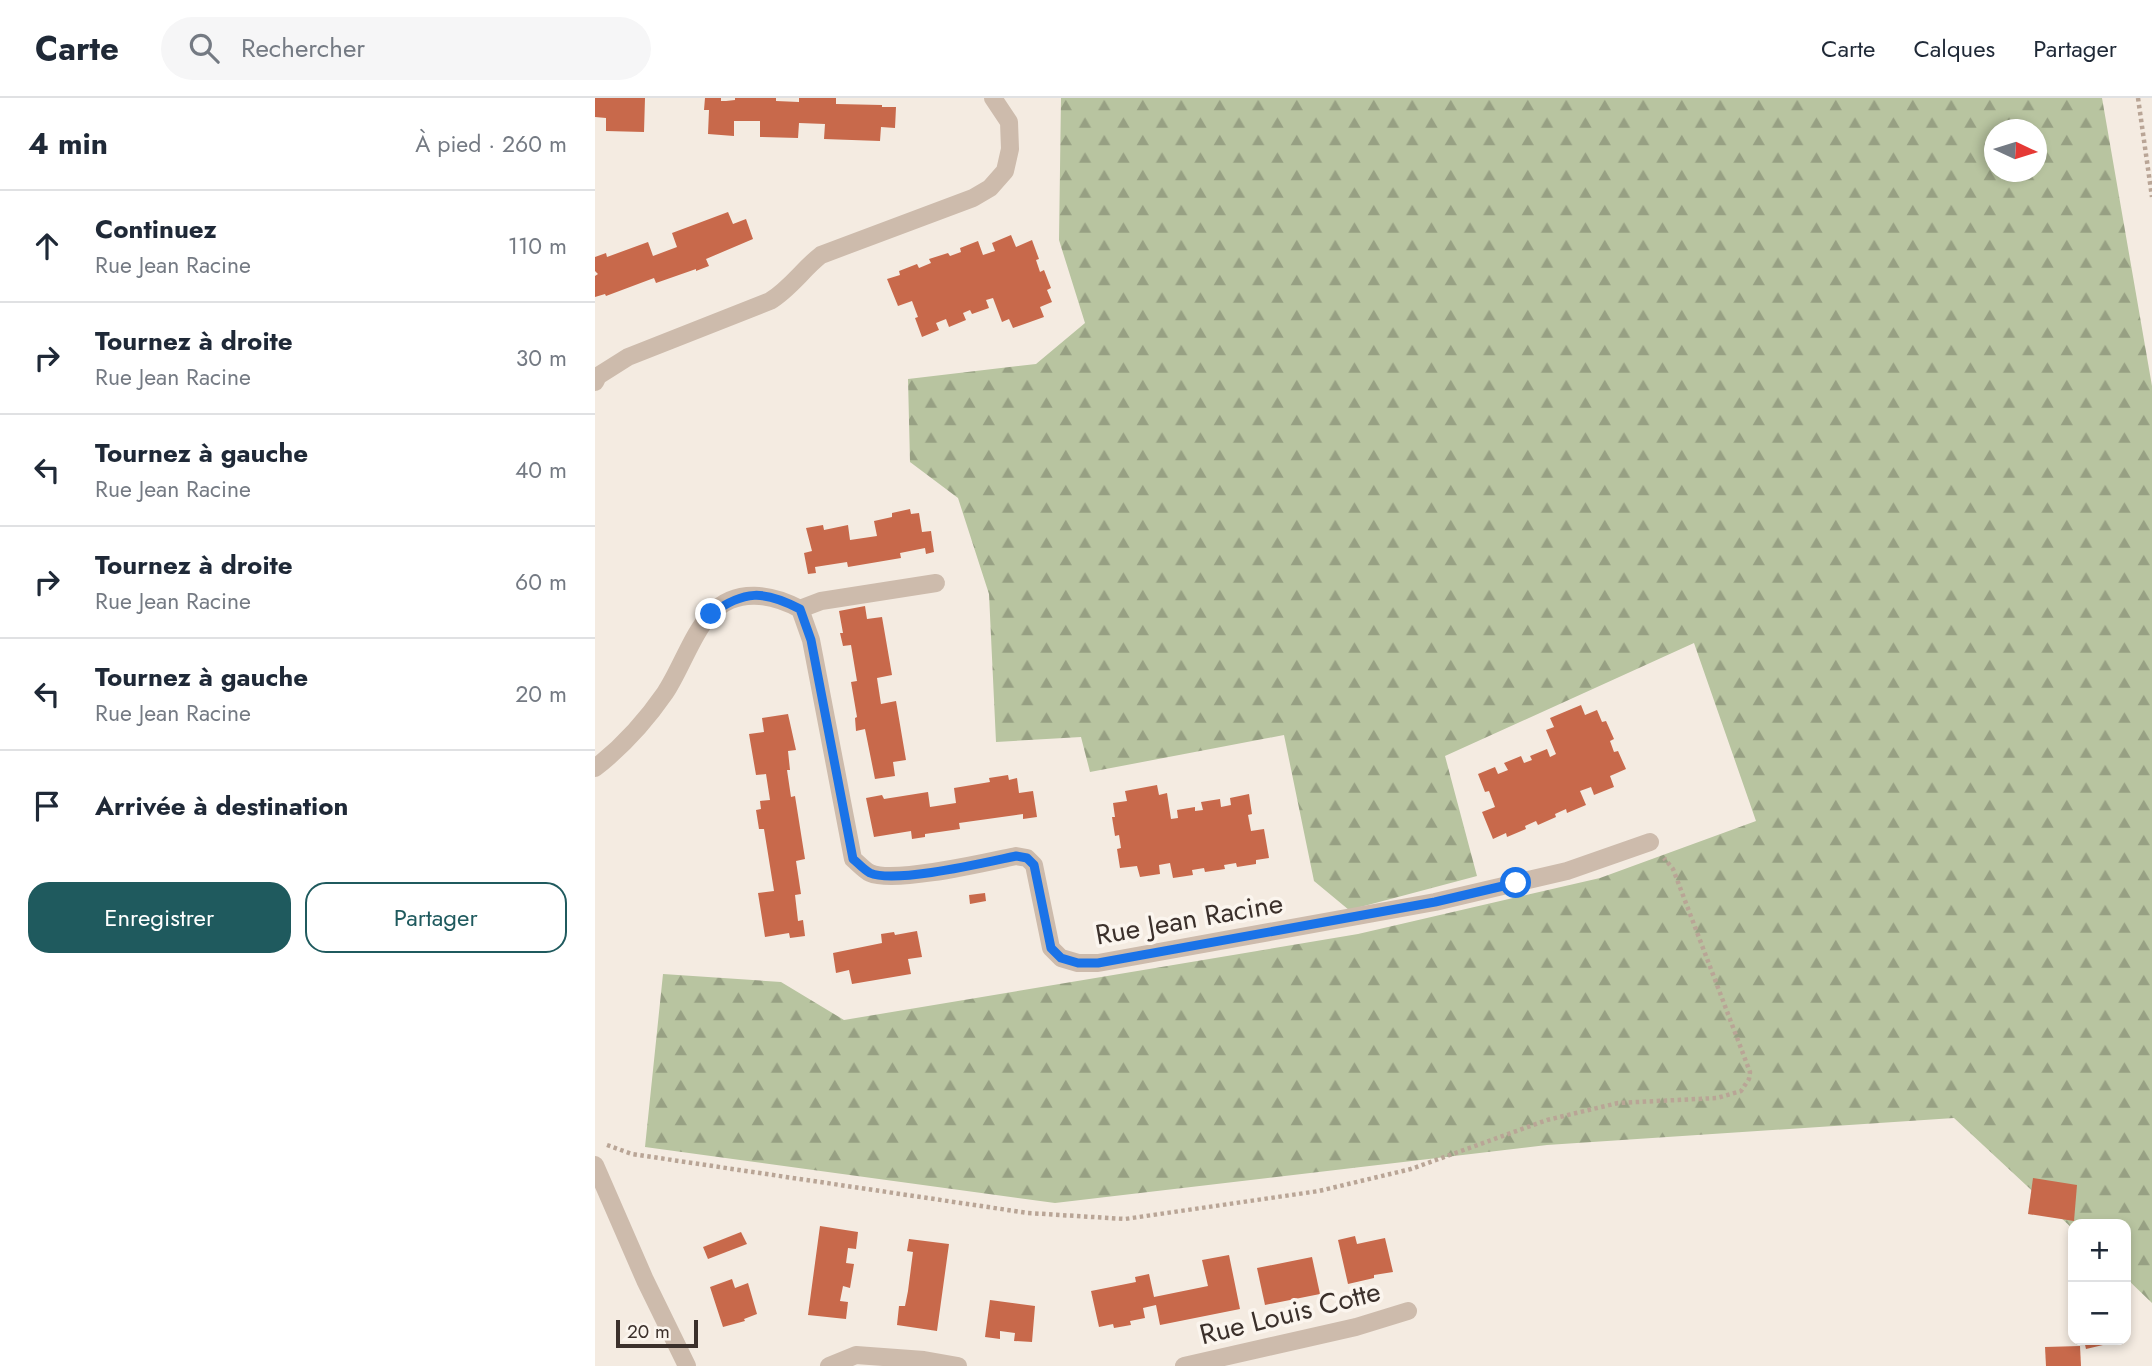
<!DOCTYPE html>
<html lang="fr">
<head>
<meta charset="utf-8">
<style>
  body { margin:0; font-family:Jost,sans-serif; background:#f6f6f7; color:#1f2937 }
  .controls { position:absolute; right:21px; bottom:21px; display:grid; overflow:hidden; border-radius:14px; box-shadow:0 4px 10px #0003 }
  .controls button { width:63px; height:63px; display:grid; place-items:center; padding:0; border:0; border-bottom:2px solid #e0e1e3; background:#fff; color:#1f2937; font:35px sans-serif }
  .compass { position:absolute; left:1389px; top:21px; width:63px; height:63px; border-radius:50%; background:#fff; box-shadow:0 4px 10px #0003; rotate:94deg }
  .scale { position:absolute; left:21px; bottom:18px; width:82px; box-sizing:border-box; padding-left:7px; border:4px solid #3b302b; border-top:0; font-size:19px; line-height:24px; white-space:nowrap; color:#3b302b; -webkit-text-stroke:5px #fbf5ee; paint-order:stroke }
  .stop { position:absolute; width:21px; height:21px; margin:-16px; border:5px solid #1a73e8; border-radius:50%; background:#fff }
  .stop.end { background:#1a73e8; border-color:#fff; box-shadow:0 2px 7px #0008 }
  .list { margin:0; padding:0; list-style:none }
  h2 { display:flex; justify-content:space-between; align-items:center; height:91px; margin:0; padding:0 28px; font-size:30px }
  h2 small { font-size:23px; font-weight:400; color:#747a83 }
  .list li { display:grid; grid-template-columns:46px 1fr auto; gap:21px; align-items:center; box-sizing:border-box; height:112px; padding:0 28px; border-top:2px solid #e0e1e3 }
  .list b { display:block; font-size:26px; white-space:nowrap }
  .list p { margin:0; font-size:23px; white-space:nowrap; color:#747a83 }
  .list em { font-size:23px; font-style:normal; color:#747a83 }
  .actions { display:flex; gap:14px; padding:21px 28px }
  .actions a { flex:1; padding:16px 0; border:2px solid #1f5a5e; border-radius:21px; text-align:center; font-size:24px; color:#1f5a5e }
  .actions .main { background:#1f5a5e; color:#fff }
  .icon { flex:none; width:38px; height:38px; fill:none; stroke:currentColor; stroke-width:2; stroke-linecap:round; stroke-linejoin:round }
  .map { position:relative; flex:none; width:1557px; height:1268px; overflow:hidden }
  header { display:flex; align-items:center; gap:42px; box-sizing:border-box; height:98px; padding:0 35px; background:#fff; border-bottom:2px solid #e0e1e3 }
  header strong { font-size:33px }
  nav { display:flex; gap:38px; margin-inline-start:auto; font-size:24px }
  .search { width:490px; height:63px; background:#f6f6f7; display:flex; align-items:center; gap:18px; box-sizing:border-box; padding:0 24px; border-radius:38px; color:#747a83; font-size:26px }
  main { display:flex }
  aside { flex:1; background:#fff }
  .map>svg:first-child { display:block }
  .forest { fill:url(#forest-firs); fill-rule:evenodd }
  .building { fill:#c8694b }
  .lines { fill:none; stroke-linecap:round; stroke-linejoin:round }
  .path { stroke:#b9a596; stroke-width:4.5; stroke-dasharray:3.5 3.5; stroke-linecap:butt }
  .street { stroke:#cdbbac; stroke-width:18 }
  .route { stroke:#1a73e8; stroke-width:9 }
  .labels { text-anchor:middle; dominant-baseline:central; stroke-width:7; stroke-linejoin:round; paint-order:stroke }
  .street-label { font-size:28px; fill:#3b302b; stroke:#fbf5ee }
</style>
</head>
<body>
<header>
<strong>Carte</strong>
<div class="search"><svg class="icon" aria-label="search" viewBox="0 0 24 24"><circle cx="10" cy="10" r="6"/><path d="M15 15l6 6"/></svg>Rechercher</div>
<nav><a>Carte</a><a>Calques</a><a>Partager</a></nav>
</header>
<main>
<aside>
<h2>4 min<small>À pied · 260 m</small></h2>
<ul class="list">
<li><svg class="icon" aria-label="ahead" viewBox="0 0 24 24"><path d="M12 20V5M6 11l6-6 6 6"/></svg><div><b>Continuez</b><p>Rue Jean Racine</p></div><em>110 m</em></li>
<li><svg class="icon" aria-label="right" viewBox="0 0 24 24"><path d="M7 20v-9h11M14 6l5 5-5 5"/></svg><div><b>Tournez à droite</b><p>Rue Jean Racine</p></div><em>30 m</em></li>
<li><svg class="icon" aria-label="left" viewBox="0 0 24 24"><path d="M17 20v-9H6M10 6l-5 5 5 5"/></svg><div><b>Tournez à gauche</b><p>Rue Jean Racine</p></div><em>40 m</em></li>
<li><svg class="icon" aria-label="right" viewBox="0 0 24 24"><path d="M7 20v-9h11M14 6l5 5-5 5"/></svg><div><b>Tournez à droite</b><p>Rue Jean Racine</p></div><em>60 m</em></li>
<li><svg class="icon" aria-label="left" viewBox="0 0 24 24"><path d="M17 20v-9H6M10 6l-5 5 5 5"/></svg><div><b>Tournez à gauche</b><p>Rue Jean Racine</p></div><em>20 m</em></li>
<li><svg class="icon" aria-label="arrive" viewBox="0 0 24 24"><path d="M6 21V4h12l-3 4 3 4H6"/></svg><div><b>Arrivée à destination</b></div></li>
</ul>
<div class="actions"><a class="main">Enregistrer</a><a>Partager</a></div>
</aside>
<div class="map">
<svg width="1557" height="1268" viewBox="0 0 1557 1268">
  <defs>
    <pattern id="forest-firs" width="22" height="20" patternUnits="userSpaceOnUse" patternTransform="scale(1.75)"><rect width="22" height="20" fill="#b8c4a0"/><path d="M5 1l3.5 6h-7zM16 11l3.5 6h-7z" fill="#97a083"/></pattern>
  </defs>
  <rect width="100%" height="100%" fill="#f4ebe1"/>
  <path class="forest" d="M466,0H1507L1557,288V1205L1531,1180V1126H1478V1131L1359,1020L952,1047L460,1105L50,1049L68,876L186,884L249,922L763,836L1005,780L1161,723L1099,545L850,658L882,778L754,812L719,783L689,637L495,674L486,639L401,644L394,496L363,400L315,364L313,281L441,266L490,225L464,142ZM1400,32H1442V74H1400Z"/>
  <g class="building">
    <polygon points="0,0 50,0 49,34 11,33 11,20 0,19"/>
    <polygon points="110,0 126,0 126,3 131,3 140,2 140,0 181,0 181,3 204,4 204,0 241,0 241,6 287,7 287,9 301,9 300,30 286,29 285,43 229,41 230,26 204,25 203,40 165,39 165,23 139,23 139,38 113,36 114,12 109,12"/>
    <polygon points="133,114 138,126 151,121 158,141 111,161 114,168 101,173 101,171 61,185 59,180 11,198 10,196 0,199 0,178 3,176 0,173 0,159 11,155 12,159 53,144 58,158 82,149 77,135"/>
    <polygon points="416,137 421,149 437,142 444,161 441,162 445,174 449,172 456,190 452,192 457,204 445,209 449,219 418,230 414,221 407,224 398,200 391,202 394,210 377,216 375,212 368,215 371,222 354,229 351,221 341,225 344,232 327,239 320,220 323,219 317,203 303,208 292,181 305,177 304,173 322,166 324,170 336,165 334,161 353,155 355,158 366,154 365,150 383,143 388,157 400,153 397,145"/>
    <polygon points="315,411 316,416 324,415 327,434 336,433 339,454 331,456 330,450 305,455 306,460 253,469 252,464 220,469 221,475 213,476 209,455 217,453 211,430 228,427 229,432 253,427 255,442 282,438 279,423 297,419 297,415"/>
    <polygon points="270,508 272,521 287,519 297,577 282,580 286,606 301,603 311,662 298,664 300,678 280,681 270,631 261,633 260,620 262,619 256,584 262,583 256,547 248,548 245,535 248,535 244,513"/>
    <polygon points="986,607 990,617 1002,612 1007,624 1011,623 1019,641 1015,643 1019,654 1023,653 1031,671 1015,678 1019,689 999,697 996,689 985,693 991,707 972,715 971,711 960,716 961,719 943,727 941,723 930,728 931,731 912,739 911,735 898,741 887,714 900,709 894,693 890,694 883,676 900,669 903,676 913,672 909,665 926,658 929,665 937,662 935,658 952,651 955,659 961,656 951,632 959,629 955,620"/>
    <polygon points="193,616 201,652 193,653 195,672 192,672 196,699 200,698 210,761 201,763 206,796 200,797 203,823 208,822 210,838 195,840 194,835 170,839 163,795 179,793 169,731 164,731 161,712 166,711 165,703 175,702 171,676 161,677 154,636 169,634 167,620"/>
    <polygon points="413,677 414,682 422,680 424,695 438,693 442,719 428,721 428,716 364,725 365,731 330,736 330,739 317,741 316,733 279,739 271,700 287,697 289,701 333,694 335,709 361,705 359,690 395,684 394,680"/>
    <polygon points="562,687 564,697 572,695 576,721 583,720 582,712 600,709 600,713 608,712 606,704 625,701 626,709 636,707 635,700 654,696 657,716 653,717 656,733 669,731 674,760 661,762 661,766 642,769 641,765 629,767 630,771 610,774 609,770 597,772 598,777 578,780 575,765 564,767 565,776 545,779 542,768 525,770 522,751 526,750 524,737 520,738 517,719 520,719 518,705 532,703 530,693"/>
    <polygon points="390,795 391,803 375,806 374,797"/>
    <polygon points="322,833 327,859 313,861 316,876 257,886 254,872 241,875 238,855 287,845 286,836 299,834 300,837"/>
    <polygon points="1438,1080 1482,1087 1479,1123 1433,1116"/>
    <polygon points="225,1128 263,1134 261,1151 253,1150 251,1165 259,1166 255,1190 248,1188 245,1203 253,1204 251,1221 213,1217"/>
    <polygon points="146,1134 152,1146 113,1161 108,1149"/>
    <polygon points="760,1138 762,1146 790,1140 798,1174 779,1177 779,1180 753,1186 743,1142"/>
    <polygon points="314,1141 354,1146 342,1233 302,1227 304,1208 310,1208 313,1193 318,1154 312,1153"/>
    <polygon points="634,1157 645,1211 565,1227 561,1207 548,1210 550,1220 535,1223 536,1227 519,1230 518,1226 504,1229 496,1193 541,1184 540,1179 554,1176 559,1199 613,1188 607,1162"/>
    <polygon points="717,1159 725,1196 670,1207 662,1170"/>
    <polygon points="137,1181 140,1190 153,1185 162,1216 149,1221 150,1223 128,1229 115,1189"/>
    <polygon points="395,1202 440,1208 437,1244 419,1243 420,1235 405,1233 405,1241 390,1239"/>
    <polygon points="1489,1242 1525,1242 1525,1243 1491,1251"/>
    <polygon points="1485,1248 1486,1268 1451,1268 1450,1249"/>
  </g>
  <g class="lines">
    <g class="path">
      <polyline points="1543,0 1557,99"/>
      <polyline points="12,1047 37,1056 433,1115 530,1121 724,1093 816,1071 952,1022 1023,1005 1122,1000 1146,993 1154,981 1155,974 1078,771 1069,760"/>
    </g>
    <g class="street">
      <path d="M0,284L3,278L33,259L175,203C195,191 208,171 226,157L378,100L395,90L410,73L415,51L414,24L398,0"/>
      <polyline points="205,511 226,503 341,485"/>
      <path d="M0,670C27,649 50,624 70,595C85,573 98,534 116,516C141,489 177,496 205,511L216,542L258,761C263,765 269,772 275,775C300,786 392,764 421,758L432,760L439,767L456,850L466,860L483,865H503L840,804L972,773L1055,744"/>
      <polyline points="0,1067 50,1182 92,1268"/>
      <polyline points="234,1268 261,1257 329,1262 363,1268"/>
      <polyline points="589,1268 761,1229 813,1213"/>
    </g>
  </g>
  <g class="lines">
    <path class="route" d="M116,516C149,492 169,492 205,511L216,542L258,761C263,765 269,772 275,775C300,786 392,764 421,758L432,760L439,767L456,850L466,860L483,865H503L840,804L921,785"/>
  </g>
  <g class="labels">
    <g class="street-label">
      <text transform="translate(594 821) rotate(-10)">Rue Jean Racine</text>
      <text transform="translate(695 1215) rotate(-14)">Rue Louis Cotte</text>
    </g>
  </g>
</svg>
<div class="controls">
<button>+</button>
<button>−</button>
</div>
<svg class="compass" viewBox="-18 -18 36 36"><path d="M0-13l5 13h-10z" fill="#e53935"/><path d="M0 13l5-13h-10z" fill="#747a83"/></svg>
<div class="scale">20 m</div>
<div class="stop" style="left:921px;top:785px"></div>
<div class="stop end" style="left:116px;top:516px"></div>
</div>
</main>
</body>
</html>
